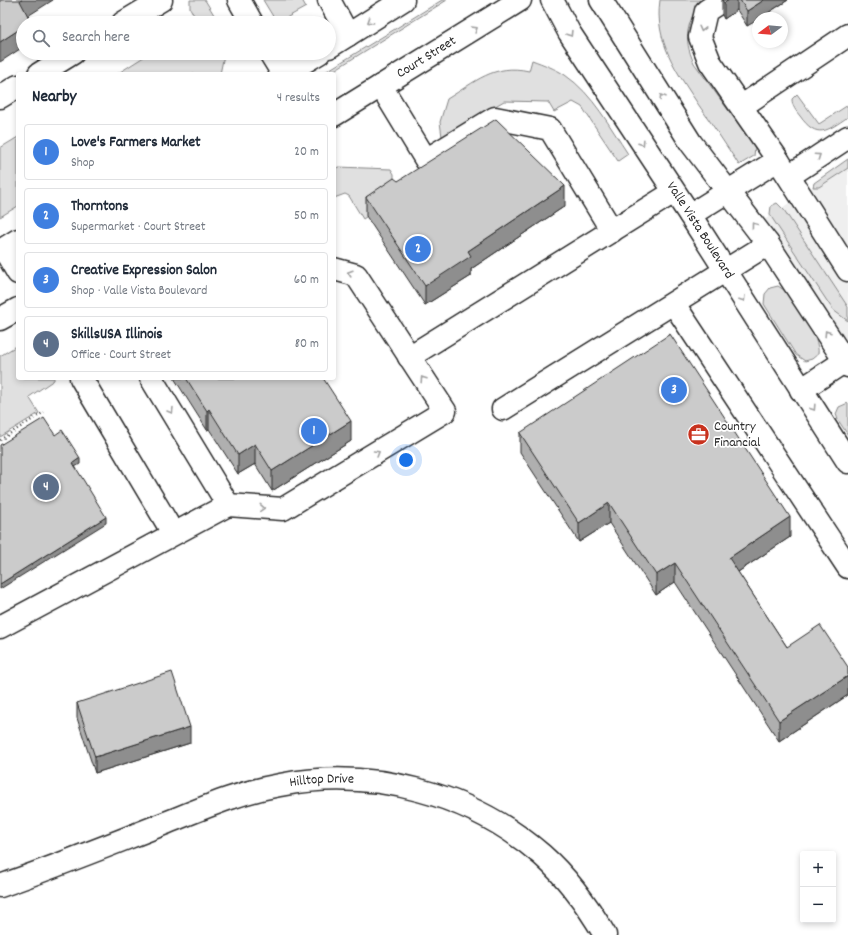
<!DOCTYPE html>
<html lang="en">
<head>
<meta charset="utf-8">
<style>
  body { margin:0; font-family:Dekko,sans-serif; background:#f6f6f7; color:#1f2937 }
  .controls { position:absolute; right:12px; bottom:12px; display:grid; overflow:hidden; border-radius:4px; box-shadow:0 2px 6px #0003 }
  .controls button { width:36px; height:36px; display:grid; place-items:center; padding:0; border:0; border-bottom:1px solid #e0e1e3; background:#fff; color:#1f2937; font:20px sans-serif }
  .compass { position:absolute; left:752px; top:12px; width:36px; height:36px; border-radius:50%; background:#fff; box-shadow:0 2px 6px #0003; rotate:254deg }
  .you { position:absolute; left:406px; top:460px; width:14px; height:14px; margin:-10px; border:3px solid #fff; border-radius:50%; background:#1a73e8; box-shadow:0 0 0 6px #1a73e833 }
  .badge { display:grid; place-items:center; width:26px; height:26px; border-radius:50%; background:#c8321e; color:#fff; font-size:13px; font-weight:700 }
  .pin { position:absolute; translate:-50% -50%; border:2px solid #fff; box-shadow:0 1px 4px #0006 }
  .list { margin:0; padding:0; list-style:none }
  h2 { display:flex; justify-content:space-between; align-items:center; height:52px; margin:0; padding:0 16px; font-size:17px }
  h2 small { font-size:13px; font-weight:400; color:#747a83 }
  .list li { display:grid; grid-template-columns:26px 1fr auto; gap:12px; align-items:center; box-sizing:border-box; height:56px; margin:0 8px 8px; padding:0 8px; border:1px solid #e0e1e3; border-radius:4px }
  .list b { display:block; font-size:15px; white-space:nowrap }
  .list p { margin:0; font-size:13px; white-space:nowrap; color:#747a83 }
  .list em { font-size:13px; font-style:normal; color:#747a83 }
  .icon { flex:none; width:22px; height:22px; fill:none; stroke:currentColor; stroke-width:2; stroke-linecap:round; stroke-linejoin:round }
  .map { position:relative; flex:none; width:848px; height:935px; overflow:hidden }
  .search { position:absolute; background:#fff; box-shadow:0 2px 6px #0003; left:16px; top:16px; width:320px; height:44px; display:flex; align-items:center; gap:10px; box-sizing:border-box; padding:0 14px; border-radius:22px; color:#747a83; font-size:15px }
  .panel { position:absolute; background:#fff; box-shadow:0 2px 6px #0003; left:16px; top:72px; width:320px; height:308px; border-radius:4px }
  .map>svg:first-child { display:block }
  .built { fill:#efefef }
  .grass { fill:#e0e0e0; stroke:#868686 }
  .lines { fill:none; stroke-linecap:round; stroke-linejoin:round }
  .minor-casing { stroke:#2b2b2b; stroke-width:25 }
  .major-casing { stroke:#2b2b2b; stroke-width:25 }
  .path { stroke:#2b2b2b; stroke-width:2.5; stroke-dasharray:1 3; stroke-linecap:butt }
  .minor { stroke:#fff; stroke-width:22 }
  .major { stroke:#fff; stroke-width:22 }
  .wall { fill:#afafaf; stroke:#2b2b2b }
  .shaded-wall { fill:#8e8e8e; stroke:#2b2b2b }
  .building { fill:#cbcbcb; stroke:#2b2b2b }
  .oneway { stroke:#a0a0a0 }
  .labels { text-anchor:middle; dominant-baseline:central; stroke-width:3.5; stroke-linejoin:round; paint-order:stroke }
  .street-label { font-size:14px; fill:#2b2b2b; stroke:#fff }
  .poi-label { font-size:14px; fill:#2b2b2b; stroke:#fff; text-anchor:start }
</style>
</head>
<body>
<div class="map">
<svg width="848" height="935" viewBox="0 0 848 935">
  <rect width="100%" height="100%" fill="#fff"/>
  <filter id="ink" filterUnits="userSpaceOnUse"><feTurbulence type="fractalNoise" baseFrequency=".025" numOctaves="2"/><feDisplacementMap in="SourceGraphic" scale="8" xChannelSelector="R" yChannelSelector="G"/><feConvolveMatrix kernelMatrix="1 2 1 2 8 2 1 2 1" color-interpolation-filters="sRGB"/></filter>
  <g filter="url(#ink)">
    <polygon class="built" points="848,163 848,343 764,220"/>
    <g class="grass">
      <polygon points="190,0 205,0 219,23 198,23 190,8"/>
      <polygon points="263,0 302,0 306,7 277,23"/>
      <polygon points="442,0 447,0 328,74 322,74"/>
      <path d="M660,0H700C688,25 682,36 694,63L755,147L754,156L739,165C726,145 712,124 698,104C677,72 654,41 660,0Z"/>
      <polygon points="150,53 227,53 224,55 220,74 117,74"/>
      <path d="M532,60C543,64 556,69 565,75C593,94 610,127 628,154L618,161L582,107L573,102L554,112L548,102L504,101L442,137L440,122L447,99C475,82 494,63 529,71Z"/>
      <path d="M797,94L819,124L848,105V117C827,131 817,140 800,116C796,111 792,106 792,99Z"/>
      <polygon points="18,137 18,206 0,217 0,148"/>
      <polygon points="848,159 848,168 819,187 813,187 814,183"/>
      <polygon points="338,167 391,169 394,174 394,197 363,219 349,196 345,194 334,198 334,170"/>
      <polygon points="777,203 784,210 848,307 848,321 833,310 772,218 770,214 771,206"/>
      <path d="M778,286L784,290C794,305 821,337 818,354L812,359L805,361L796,355L764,304L765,294L770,288Z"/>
      <polygon points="18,345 18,378 54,378 54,380 29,397 39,413 0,437 0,356"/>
      <polygon points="848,403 848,435 838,420 836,414 839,407"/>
    </g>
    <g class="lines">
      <defs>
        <g id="minor">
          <polyline points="239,0 252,23"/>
          <polyline points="329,0 348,35"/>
          <path id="s1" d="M552,0L569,32L690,215L848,462"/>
          <polyline points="601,0 691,143 768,244 848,366"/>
          <polyline points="723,0 706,11 700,37 710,62 778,160"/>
          <polyline points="123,23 161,0"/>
          <polyline points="270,53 283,74"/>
          <polyline points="39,74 73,53"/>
          <polyline points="381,86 426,160 495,118 550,129 612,231"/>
          <polyline points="0,97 18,86"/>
          <polyline points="742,106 848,35"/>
          <polyline points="789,176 848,137"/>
          <polyline points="690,215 778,160 848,270"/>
          <polyline points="4,249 18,273"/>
          <polyline points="674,304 848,567"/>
          <polyline points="409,357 674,192"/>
          <polyline points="81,378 173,533"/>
          <polyline points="151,378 228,505 283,509 445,411 356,275 334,269"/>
          <polyline points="801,390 848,359"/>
          <polyline points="503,409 768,244"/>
          <polyline points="0,627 228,505"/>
          <path id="s2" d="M0,886C55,867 109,845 163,824C201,809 239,792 280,785C372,767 471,793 542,855C567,877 588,906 605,935"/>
        </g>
        <g id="major">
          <polyline points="329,47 403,0"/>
          <polyline points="284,74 319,53"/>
          <path id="s3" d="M334,115L520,0"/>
          <polyline points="0,251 18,240"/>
          <polyline points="0,319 18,309"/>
        </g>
      </defs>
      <use href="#minor" class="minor-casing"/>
      <use href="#major" class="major-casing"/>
      <polyline class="path" points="0,440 44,412"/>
      <use href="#minor" class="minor"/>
      <use href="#major" class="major"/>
    </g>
    <g class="wall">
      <polygon points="722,0 788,0 760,18 758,18 747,26 737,10 724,19 722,15"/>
      <polygon points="398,181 565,206 471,269 471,276 425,305 366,216 366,197"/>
      <polygon points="174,378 323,378 351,441 272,491 255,464 238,474 209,429 207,430"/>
      <polygon points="520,433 790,537 738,572 787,647 848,667 848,695 779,741 675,582 656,595 609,523 579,542 520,452"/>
      <polygon points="77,703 190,743 95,773 77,718"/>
    </g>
    <g class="shaded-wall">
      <polygon points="22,0 53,0 20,21 20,1"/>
      <polygon points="729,0 737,0 737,10 724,19 724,3"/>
      <polygon points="764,0 788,0 760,18 758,18 758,20 747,26 747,11"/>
      <polygon points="23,27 23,47 0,62 0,42"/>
      <polygon points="565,186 565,206 471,269 471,276 425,305 425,286 468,251"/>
      <polygon points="209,409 209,429 207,430 207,411"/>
      <polygon points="351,421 351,441 272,491 272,471"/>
      <polygon points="255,444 255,464 238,474 238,455"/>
      <polygon points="80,458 80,464 73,468 73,463"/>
      <polygon points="609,503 609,523 579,542 579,523"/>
      <polygon points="106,517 106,523 0,589 0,584"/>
      <polygon points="790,517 790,537 729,578 729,558"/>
      <polygon points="675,563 675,582 656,595 656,575"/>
      <polygon points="848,676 848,695 779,741 779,721"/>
      <polygon points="190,727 190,743 95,773 95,757"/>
    </g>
    <g class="building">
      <polygon points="0,0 22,0 20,1 31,22 30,23 23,23 23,27 0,42"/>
      <polygon points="722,0 729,0 724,3"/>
      <polygon points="740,0 764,0 747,11"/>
      <polygon points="496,119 565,186 468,251 471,256 425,286 366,197 394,178 398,181"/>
      <polygon points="670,334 790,517 729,558 787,647 820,625 848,667 848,676 779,721 675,563 656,575 609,503 579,523 520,433"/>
      <polygon points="186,378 323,378 351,421 272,471 255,444 238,455 209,409 207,411"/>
      <polygon points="44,418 55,435 62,430 80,458 73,463 106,517 0,584 0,445"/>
      <polygon points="172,672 190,727 95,757 77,703"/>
    </g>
    <defs><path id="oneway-chevron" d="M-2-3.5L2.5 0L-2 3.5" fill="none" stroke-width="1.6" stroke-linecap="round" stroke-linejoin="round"/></defs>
    <g class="oneway">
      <use href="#oneway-chevron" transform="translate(370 21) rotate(147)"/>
      <use href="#oneway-chevron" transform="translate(475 29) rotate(-32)"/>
      <use href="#oneway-chevron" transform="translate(702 29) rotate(104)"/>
      <use href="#oneway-chevron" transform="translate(570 34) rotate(58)"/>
      <use href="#oneway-chevron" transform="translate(662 97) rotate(-122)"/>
      <use href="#oneway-chevron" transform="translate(642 143) rotate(57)"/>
      <use href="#oneway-chevron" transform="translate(818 156) rotate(-34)"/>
      <use href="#oneway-chevron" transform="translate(754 225) rotate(-127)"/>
      <use href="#oneway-chevron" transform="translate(350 273) rotate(-163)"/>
      <use href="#oneway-chevron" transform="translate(743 299) rotate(58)"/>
      <use href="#oneway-chevron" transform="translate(827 333) rotate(-123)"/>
      <use href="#oneway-chevron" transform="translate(423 379) rotate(-123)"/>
      <use href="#oneway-chevron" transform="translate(813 408) rotate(57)"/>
      <use href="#oneway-chevron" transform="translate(171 411) rotate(59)"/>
      <use href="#oneway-chevron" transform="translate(377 453) rotate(-31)"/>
      <use href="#oneway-chevron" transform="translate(262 508) rotate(4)"/>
    </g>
  </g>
  <defs>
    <symbol id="office-disc" viewBox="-11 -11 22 22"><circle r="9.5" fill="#c8321e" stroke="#fff"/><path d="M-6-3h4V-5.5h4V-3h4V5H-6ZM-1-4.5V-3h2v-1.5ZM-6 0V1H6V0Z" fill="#fff"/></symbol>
  </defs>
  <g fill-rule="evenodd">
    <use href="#office-disc" x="686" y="422" width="25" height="25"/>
  </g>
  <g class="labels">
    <g class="street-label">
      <text stroke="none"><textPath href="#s3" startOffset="109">Court Street</textPath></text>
      <text stroke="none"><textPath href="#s1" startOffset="274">Valle Vista Boulevard</textPath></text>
      <text stroke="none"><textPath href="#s2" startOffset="340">Hilltop Drive</textPath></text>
    </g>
    <g class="poi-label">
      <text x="714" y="427">Country<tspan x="714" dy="16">Financial</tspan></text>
    </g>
  </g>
</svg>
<div class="controls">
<button>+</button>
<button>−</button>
</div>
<svg class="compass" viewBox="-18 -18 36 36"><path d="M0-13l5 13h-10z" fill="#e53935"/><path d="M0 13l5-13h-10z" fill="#747a83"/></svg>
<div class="you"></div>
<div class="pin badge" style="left:314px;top:431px;background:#3f7fe0">1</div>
<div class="pin badge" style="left:418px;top:249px;background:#3f7fe0">2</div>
<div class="pin badge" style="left:674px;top:390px;background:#3f7fe0">3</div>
<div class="pin badge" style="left:46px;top:487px;background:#5c6f8a">4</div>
<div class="search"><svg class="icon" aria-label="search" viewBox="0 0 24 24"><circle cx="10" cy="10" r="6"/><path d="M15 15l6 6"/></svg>Search here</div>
<section class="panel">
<h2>Nearby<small>4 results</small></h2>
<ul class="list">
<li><span class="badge" style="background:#3f7fe0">1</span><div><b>Love's Farmers Market</b><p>Shop</p></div><em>20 m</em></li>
<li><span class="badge" style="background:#3f7fe0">2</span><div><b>Thorntons</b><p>Supermarket · Court Street</p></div><em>50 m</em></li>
<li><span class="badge" style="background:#3f7fe0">3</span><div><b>Creative Expression Salon</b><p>Shop · Valle Vista Boulevard</p></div><em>60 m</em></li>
<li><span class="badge" style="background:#5c6f8a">4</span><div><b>SkillsUSA Illinois</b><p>Office · Court Street</p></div><em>80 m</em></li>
</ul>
</section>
</div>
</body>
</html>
